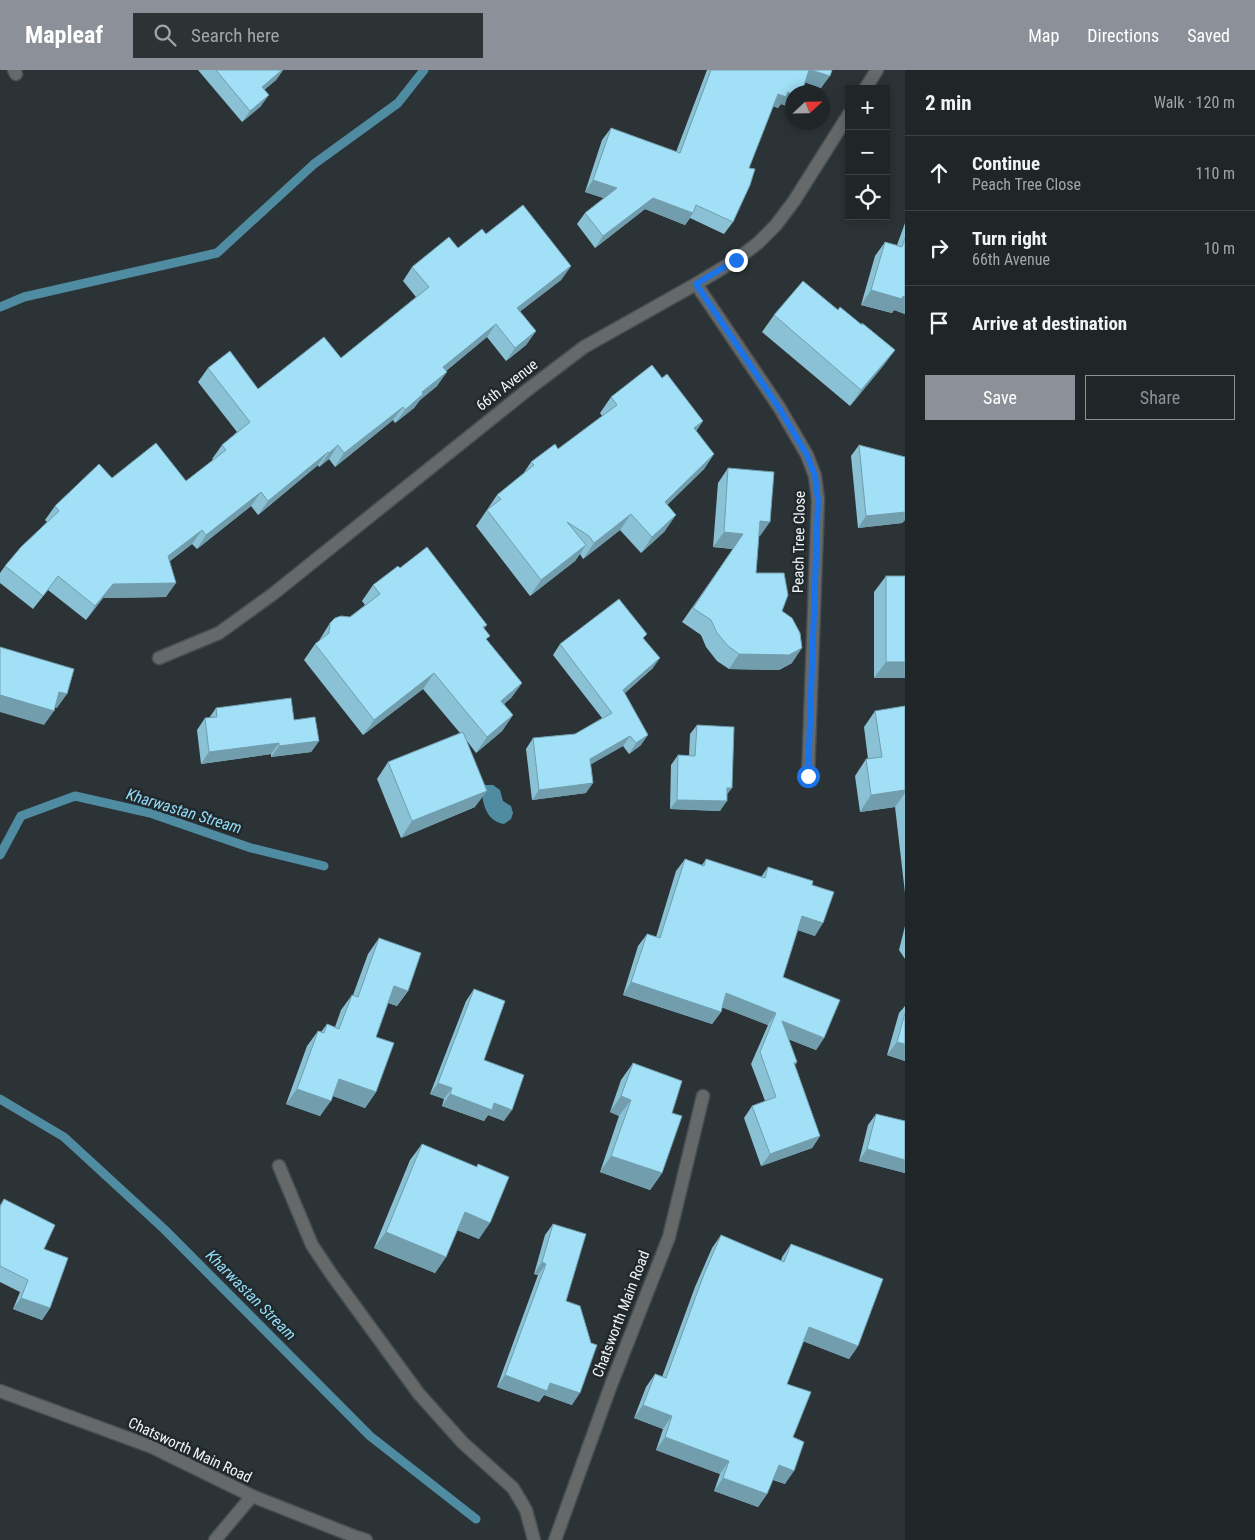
<!DOCTYPE html>
<html lang="en">
<head>
<meta charset="utf-8">
<style>
  body { margin:0; font-family:"Roboto Condensed",sans-serif; background:#2d3234; color:#f1f3f6 }
  .controls { position:absolute; right:15px; top:15px; display:grid; overflow:hidden; border-radius:0px; box-shadow:0 2px 12px #0003 }
  .controls button { width:45px; height:45px; display:grid; place-items:center; padding:0; border:0; border-bottom:1px solid #3d4345; background:#202628; color:#f1f3f6; font:25px sans-serif }
  .compass { position:absolute; left:785px; top:15px; width:45px; height:45px; border-radius:50%; background:#202628; box-shadow:0 2px 12px #0003; rotate:68deg }
  .stop { position:absolute; width:15px; height:15px; margin:-11px; border:4px solid #1a73e8; border-radius:50%; background:#fff }
  .stop.end { background:#1a73e8; border-color:#fff; box-shadow:0 1px 5px #0008 }
  .list { margin:0; padding:0; list-style:none }
  h2 { display:flex; justify-content:space-between; align-items:center; height:65px; margin:0; padding:0 20px; font-size:21px }
  h2 small { font-size:16px; font-weight:400; color:#a2a5a8 }
  .list li { display:grid; grid-template-columns:32px 1fr auto; gap:15px; align-items:center; box-sizing:border-box; height:75px; padding:0 20px; border-top:1px solid #3d4345 }
  .list b { display:block; font-size:19px; white-space:nowrap }
  .list p { margin:0; font-size:16px; white-space:nowrap; color:#a2a5a8 }
  .list em { font-size:16px; font-style:normal; color:#a2a5a8 }
  .actions { display:flex; gap:10px; padding:15px 20px }
  .actions a { flex:1; padding:11px 0; border:1px solid #8c9099; border-radius:0px; text-align:center; font-size:18px; color:#8c9099 }
  .actions .main { background:#8c9099; color:#fff }
  .icon { flex:none; width:28px; height:28px; fill:none; stroke:currentColor; stroke-width:2; stroke-linecap:round; stroke-linejoin:round }
  .map { position:relative; flex:none; width:905px; height:1470px; overflow:hidden }
  header { display:flex; align-items:center; gap:30px; box-sizing:border-box; height:70px; padding:0 25px; background:#8c9099; color:#fff }
  header strong { font-size:24px }
  nav { display:flex; gap:28px; margin-inline-start:auto; font-size:18px }
  .search { width:350px; height:45px; background:#2d3234; display:flex; align-items:center; gap:12px; box-sizing:border-box; padding:0 18px; border-radius:0px; color:#a2a5a8; font-size:19px }
  main { display:flex }
  aside { flex:1; background:#202628 }
  .map>svg:first-child { display:block }
  .water { fill:#4f8ca2 }
  .lines { fill:none; stroke-linecap:round; stroke-linejoin:round }
  .stream { stroke:#4f8ca2; stroke-width:9 }
  .service-casing { stroke:#474e51; stroke-width:15 }
  .minor-casing { stroke:#474e51; stroke-width:15 }
  .tertiary-casing { stroke:#474e51; stroke-width:15 }
  .service { stroke:#65696a; stroke-width:12 }
  .minor { stroke:#65696a; stroke-width:12 }
  .tertiary { stroke:#65696a; stroke-width:12 }
  .wall { fill:#8ac1d4 }
  .shaded-wall { fill:#719dad }
  .building { fill:#a1e0f7; stroke:#719dad }
  .route { stroke:#1a73e8; stroke-width:6 }
  .labels { text-anchor:middle; dominant-baseline:central; stroke-width:5; stroke-linejoin:round; paint-order:stroke }
  .street-label { font-size:15px; fill:#f1f6f8; stroke:#21292c }
  .water-label { font-size:16px; font-style:italic; fill:#94ddf7; stroke:#21292c }
</style>
</head>
<body>
<header>
<strong>Mapleaf</strong>
<div class="search"><svg class="icon" aria-label="search" viewBox="0 0 24 24"><circle cx="10" cy="10" r="6"/><path d="M15 15l6 6"/></svg>Search here</div>
<nav><a>Map</a><a>Directions</a><a>Saved</a></nav>
</header>
<main>
<div class="map">
<svg width="905" height="1470" viewBox="0 0 905 1470">
  <rect width="100%" height="100%" fill="#2b3336"/>
  <path class="water" d="M481,713L486,715H493L500,720L503,731L511,736L513,743L511,749L504,754C484,751 482,729 481,713Z"/>
  <g class="lines">
    <g class="stream">
      <polyline points="0,237 24,227 217,183 314,94 398,33 424,0"/>
      <polyline points="0,785 21,746 75,726 150,743 251,778 324,796"/>
      <polyline points="0,1029 64,1067 164,1159 370,1366 476,1449"/>
    </g>
    <defs>
      <polyline id="service" points="215,1470 252,1426"/>
      <g id="minor">
        <polyline points="14,0 16,4"/>
        <polyline points="865,19 877,0"/>
        <polyline points="696,214 779,337 807,385 815,406 818,430 808,706"/>
        <polyline points="159,588 219,563 273,524 526,321 584,277 696,214 736,190 758,173 776,155 794,131 849,44"/>
        <polyline points="279,1096 312,1175 332,1205 419,1324 463,1373 513,1418 526,1440 534,1470"/>
        <polyline points="555,1470 611,1315 669,1167 703,1026"/>
      </g>
      <polyline id="tertiary" points="0,1321 152,1377 252,1426 356,1467 366,1470"/>
    </defs>
    <use href="#service" class="service-casing"/>
    <use href="#minor" class="minor-casing"/>
    <use href="#tertiary" class="tertiary-casing"/>
    <use href="#service" class="service"/>
    <use href="#minor" class="minor"/>
    <use href="#tertiary" class="tertiary"/>
  </g>
  <g class="wall">
    <polygon points="198,0 283,0 276,10 264,20 261,36 242,52"/>
    <polygon points="707,0 832,0 821,18 805,12 792,22 792,38 781,34 778,38 773,36 749,98 733,152 724,164 690,148 685,155 645,139 595,178 577,154 585,143 604,128 585,122 602,70 611,58 676,82"/>
    <polygon points="905,153 905,244 894,240 892,243 861,235 875,186 885,172 897,175"/>
    <polygon points="486,164 571,196 561,210 520,241 536,261 526,275 506,291 487,267 446,301 437,316 420,330 414,338 395,353 393,350 335,397 329,389 319,397 318,395 258,445 251,436 197,479 192,474 170,491 166,527 103,528 86,550 48,520 33,539 0,513 0,503 5,496 47,452 45,450 55,436 112,408 186,411 213,390 212,389 222,375 237,362 198,312 208,298 258,319 341,288 416,227 403,211 412,197 458,178"/>
    <polygon points="838,240 861,255 862,253 895,280 883,296 850,336 762,262 774,245"/>
    <polygon points="662,308 703,351 696,361 714,384 704,399 667,435 665,461 641,483 620,460 583,489 580,484 575,491 530,526 476,456 497,425 523,404 531,392 558,379 602,346 600,343 611,327"/>
    <polygon points="859,375 905,392 905,450 902,453 858,458 851,386"/>
    <polygon points="728,398 760,466 759,466 756,503 782,541 792,593 779,600 729,599 717,591 706,577 701,565 682,552 733,479 713,477 718,413"/>
    <polygon points="400,498 487,555 484,558 487,570 522,613 511,628 504,634 513,645 502,661 476,683 467,671 475,737 401,768 377,709 388,692 460,663 423,619 363,665 304,590 315,574 319,571 320,569 330,553 350,547 365,535 362,531 373,515"/>
    <polygon points="886,506 905,608 874,608 874,522"/>
    <polygon points="644,569 653,598 625,623 641,675 629,684 623,676 591,694 586,723 532,730 526,679 533,668 575,664 602,648 553,585 560,574"/>
    <polygon points="905,636 905,823 895,737 860,742 855,706 866,689 868,689 864,657 875,641"/>
    <polygon points="216,638 294,650 319,671 311,682 271,687 271,684 201,694 197,660 205,648 209,648"/>
    <polygon points="697,655 732,718 727,724 720,741 670,739 671,695 678,685 689,685 690,664"/>
    <polygon points="685,789 702,795 706,789 761,807 768,797 812,815 815,866 798,860 783,907 824,968 816,980 788,969 797,992 795,995 820,1066 812,1078 761,1096 744,1048 752,1036 765,1031 751,994 768,955 722,937 721,942 712,954 623,925 638,876 647,864 656,867 676,801"/>
    <polygon points="905,856 905,889 899,880"/>
    <polygon points="379,868 408,921 397,936 388,933 376,967 376,1022 365,1038 333,1026 320,1046 286,1034 307,976 318,961 321,962 327,954 335,957 341,940 352,925 353,925 368,884"/>
    <polygon points="474,919 484,990 504,1051 488,1045 484,1051 442,1036 444,1029 430,1024 466,931"/>
    <polygon points="905,936 905,991 887,985 899,943"/>
    <polygon points="633,993 672,1043 662,1103 650,1120 600,1102 619,1046 610,1042 621,1010"/>
    <polygon points="876,1044 905,1051 905,1103 859,1091 868,1055"/>
    <polygon points="422,1074 476,1097 478,1094 479,1169 457,1160 446,1187 435,1203 374,1178 410,1090"/>
    <polygon points="4,1129 44,1179 50,1238 42,1250 13,1239 20,1222 0,1212 0,1135"/>
    <polygon points="553,1154 566,1231 572,1335 544,1325 539,1332 497,1317 538,1205 534,1204 545,1165"/>
    <polygon points="721,1165 781,1191 782,1187 791,1174 858,1276 849,1289 803,1271 787,1314 793,1367 785,1414 773,1410 767,1424 758,1437 714,1421 720,1404 656,1380 663,1359 634,1348 646,1317 655,1304 662,1307 695,1217 712,1178"/>
  </g>
  <g class="shaded-wall">
    <polygon points="282,0 283,0 276,10 254,28 262,17"/>
    <polygon points="809,0 811,0 830,6 821,18 801,11"/>
    <polygon points="788,22 792,24 792,38 781,34 778,38 769,35 778,24"/>
    <polygon points="269,25 261,36 242,52 250,41"/>
    <polygon points="593,110 617,118 609,130 585,122"/>
    <polygon points="653,128 693,143 685,155 645,139 595,178 603,166"/>
    <polygon points="571,196 561,210 508,251 517,238"/>
    <polygon points="871,220 905,227 905,244 894,240 892,243 861,235"/>
    <polygon points="496,254 487,267 433,311 443,297"/>
    <polygon points="536,261 526,275 506,291 515,278"/>
    <polygon points="895,280 883,296 850,336 861,320"/>
    <polygon points="447,302 437,316 420,330 414,338 395,353 405,340 422,322"/>
    <polygon points="403,337 393,350 335,397 344,383"/>
    <polygon points="703,351 692,367 694,358"/>
    <polygon points="338,375 329,389 319,397 329,383"/>
    <polygon points="328,382 318,395 258,445 268,431"/>
    <polygon points="714,384 704,399 654,448 665,432"/>
    <polygon points="261,422 251,436 197,479 206,465"/>
    <polygon points="905,442 905,450 902,453 858,458 866,446"/>
    <polygon points="631,444 620,460 583,489 594,473"/>
    <polygon points="676,445 665,461 641,483 652,467"/>
    <polygon points="760,451 770,452 760,466 750,466"/>
    <polygon points="202,460 192,474 158,500 168,486"/>
    <polygon points="724,462 743,464 733,479 713,477"/>
    <polygon points="586,475 575,491 530,526 541,510"/>
    <polygon points="176,513 166,527 103,528 86,550 95,536 113,514"/>
    <polygon points="802,578 792,593 779,600 729,599 739,584"/>
    <polygon points="660,588 653,598 616,630 623,620"/>
    <polygon points="886,592 905,592 905,608 874,608"/>
    <polygon points="434,603 423,619 363,665 374,650"/>
    <polygon points="522,613 511,628 490,646 501,631"/>
    <polygon points="59,622 67,624 57,638 49,636"/>
    <polygon points="0,625 54,641 44,655 0,642"/>
    <polygon points="513,645 502,661 476,683 487,667"/>
    <polygon points="648,665 641,675 629,684 636,673"/>
    <polygon points="630,666 623,676 583,699 590,689"/>
    <polygon points="319,671 311,682 271,687 279,676"/>
    <polygon points="279,673 271,684 201,694 209,682"/>
    <polygon points="593,713 586,723 532,730 539,720"/>
    <polygon points="727,718 732,718 725,727"/>
    <polygon points="905,720 905,723 895,737 860,742 871,725"/>
    <polygon points="487,721 475,737 401,768 412,751"/>
    <polygon points="677,730 727,731 720,741 670,739"/>
    <polygon points="802,846 823,853 815,866 794,859"/>
    <polygon points="631,912 721,942 712,954 623,925"/>
    <polygon points="394,916 408,921 397,936 384,931"/>
    <polygon points="726,923 776,943 768,955 718,936"/>
    <polygon points="782,951 824,968 816,980 773,963"/>
    <polygon points="897,972 905,974 905,991 887,985"/>
    <polygon points="339,1009 376,1022 365,1038 328,1024"/>
    <polygon points="438,1013 452,1018 444,1029 430,1024"/>
    <polygon points="297,1019 331,1031 320,1046 286,1034"/>
    <polygon points="450,1024 494,1033 512,1040 504,1051 488,1045 484,1051 442,1036"/>
    <polygon points="621,1026 631,1030 619,1046 610,1042"/>
    <polygon points="820,1066 812,1078 761,1096 770,1084"/>
    <polygon points="867,1079 905,1090 905,1103 859,1091"/>
    <polygon points="611,1086 662,1103 650,1120 600,1102"/>
    <polygon points="465,1142 490,1153 479,1169 453,1158"/>
    <polygon points="386,1162 446,1187 435,1203 374,1178"/>
    <polygon points="542,1192 546,1194 538,1205 534,1204"/>
    <polygon points="21,1228 50,1238 42,1250 13,1239"/>
    <polygon points="809,1257 858,1276 849,1289 800,1270"/>
    <polygon points="505,1305 550,1313 580,1323 572,1335 544,1325 539,1332 497,1317"/>
    <polygon points="643,1335 672,1346 663,1359 634,1348"/>
    <polygon points="665,1367 729,1391 720,1404 656,1380"/>
    <polygon points="779,1395 794,1401 785,1414 770,1408"/>
    <polygon points="723,1408 767,1424 758,1437 714,1421"/>
  </g>
  <g class="building">
    <polygon points="216,0 282,0 262,17 269,25 250,41"/>
    <polygon points="711,0 809,0 802,22 792,22 792,24 788,22 786,27 778,24 749,98 755,99 750,115 733,152 696,135 693,143 653,128 603,166 585,143 617,118 593,110 611,58 680,83"/>
    <polygon points="811,0 832,0 830,6"/>
    <polygon points="523,135 571,196 517,238 536,261 515,278 496,254 443,297 447,302 422,322 423,324 405,340 403,337 344,383 338,375 329,383 328,382 268,431 261,422 206,465 202,460 168,486 176,513 113,514 95,536 58,506 43,526 5,496 21,477 59,441 55,436 99,394 112,408 156,373 186,411 226,380 222,375 250,352 208,298 230,281 258,319 324,267 341,288 429,217 412,197 449,167 458,178 482,159 486,164"/>
    <polygon points="905,168 905,227 903,226 902,229 871,220 885,172 902,177"/>
    <polygon points="803,211 838,240 840,237 862,255 862,253 895,280 861,320 774,245"/>
    <polygon points="652,295 662,308 667,304 703,351 694,358 714,384 665,432 676,445 652,467 631,444 594,473 589,466 567,452 586,475 541,510 487,440 501,429 497,425 534,395 531,392 555,374 558,379 617,335 611,327"/>
    <polygon points="859,375 905,387 905,442 866,446"/>
    <polygon points="728,398 774,402 770,452 760,451 756,503 784,503 788,525 782,541 792,548 800,563 802,578 789,585 739,584 728,576 717,563 711,550 693,538 743,464 724,462"/>
    <polygon points="427,477 487,555 483,557 490,566 486,569 522,613 501,631 513,645 487,667 434,603 374,650 315,574 329,563 330,553 335,548 341,546 350,547 380,524 373,515 398,496 400,498"/>
    <rect x="886" y="506" width="19" height="86"/>
    <polygon points="619,529 647,564 643,568 660,588 623,620 648,665 636,673 630,666 590,689 593,713 539,720 533,668 575,664 612,643 560,574"/>
    <polygon points="0,577 74,599 67,624 59,622 54,641 0,625"/>
    <polygon points="291,628 294,650 315,647 319,671 279,676 279,673 209,682 205,648 217,647 216,638"/>
    <polygon points="905,636 905,720 871,725 866,689 882,687 875,641"/>
    <polygon points="697,655 734,657 732,718 727,718 727,731 677,730 678,685 695,686"/>
    <polygon points="463,662 487,721 412,751 388,692"/>
    <polygon points="685,789 704,796 706,789 765,808 768,797 813,811 812,815 834,822 823,853 802,846 783,907 840,930 824,968 782,951 797,992 794,993 820,1066 770,1084 752,1036 776,1027 760,982 776,943 726,923 721,942 631,912 647,864 660,868"/>
    <polygon points="379,868 421,883 408,921 394,916 376,967 394,973 376,1022 339,1009 331,1031 297,1019 318,961 324,963 327,954 339,959 352,925 358,927"/>
    <polygon points="474,919 505,931 484,990 524,1005 512,1040 494,1033 492,1040 450,1024 452,1018 438,1013"/>
    <polygon points="905,943 905,974 897,972"/>
    <polygon points="633,993 682,1011 672,1043 682,1046 662,1103 611,1086 631,1030 621,1026"/>
    <polygon points="876,1044 905,1051 905,1090 867,1079"/>
    <polygon points="422,1074 477,1097 478,1094 509,1107 490,1153 465,1142 446,1187 386,1162"/>
    <polygon points="4,1129 55,1155 44,1179 68,1188 50,1238 21,1228 28,1210 0,1196 0,1137"/>
    <polygon points="553,1154 586,1164 566,1231 580,1236 591,1273 597,1275 580,1323 550,1313 547,1321 505,1305 546,1194 542,1192"/>
    <polygon points="721,1165 784,1192 791,1174 883,1209 858,1276 809,1257 787,1314 811,1322 793,1367 804,1372 794,1401 779,1395 767,1424 723,1408 729,1391 665,1367 672,1346 643,1335 655,1304 666,1308 704,1204"/>
  </g>
  <g class="lines">
    <polyline class="route" points="736,190 696,214 779,338 807,385 815,406 818,430 808,706"/>
  </g>
  <g class="labels">
    <g class="street-label">
      <text transform="translate(507 315) rotate(-38)">66th Avenue</text>
      <text transform="translate(799 472) rotate(-89)">Peach Tree Close</text>
      <text transform="translate(621 1244) rotate(-69)">Chatsworth Main Road</text>
      <text transform="translate(190 1380) rotate(25)">Chatsworth Main Road</text>
    </g>
    <g class="water-label">
      <text transform="translate(184 741) rotate(17)">Kharwastan Stream</text>
      <text transform="translate(251 1225) rotate(45)">Kharwastan Stream</text>
    </g>
  </g>
</svg>
<div class="controls">
<button>+</button>
<button>−</button>
<button><svg class="icon" aria-label="locate" viewBox="0 0 24 24"><circle cx="12" cy="12" r="6"/><path d="M12 2v4M12 18v4M2 12h4M18 12h4"/></svg></button>
</div>
<svg class="compass" viewBox="-18 -18 36 36"><path d="M0-13l5 13h-10z" fill="#e53935"/><path d="M0 13l5-13h-10z" fill="#a2a5a8"/></svg>
<div class="stop" style="left:808px;top:706px"></div>
<div class="stop end" style="left:736px;top:190px"></div>
</div>
<aside>
<h2>2 min<small>Walk · 120 m</small></h2>
<ul class="list">
<li><svg class="icon" aria-label="ahead" viewBox="0 0 24 24"><path d="M12 20V5M6 11l6-6 6 6"/></svg><div><b>Continue</b><p>Peach Tree Close</p></div><em>110 m</em></li>
<li><svg class="icon" aria-label="right" viewBox="0 0 24 24"><path d="M7 20v-9h11M14 6l5 5-5 5"/></svg><div><b>Turn right</b><p>66th Avenue</p></div><em>10 m</em></li>
<li><svg class="icon" aria-label="arrive" viewBox="0 0 24 24"><path d="M6 21V4h12l-3 4 3 4H6"/></svg><div><b>Arrive at destination</b></div></li>
</ul>
<div class="actions"><a class="main">Save</a><a>Share</a></div>
</aside>
</main>
</body>
</html>
